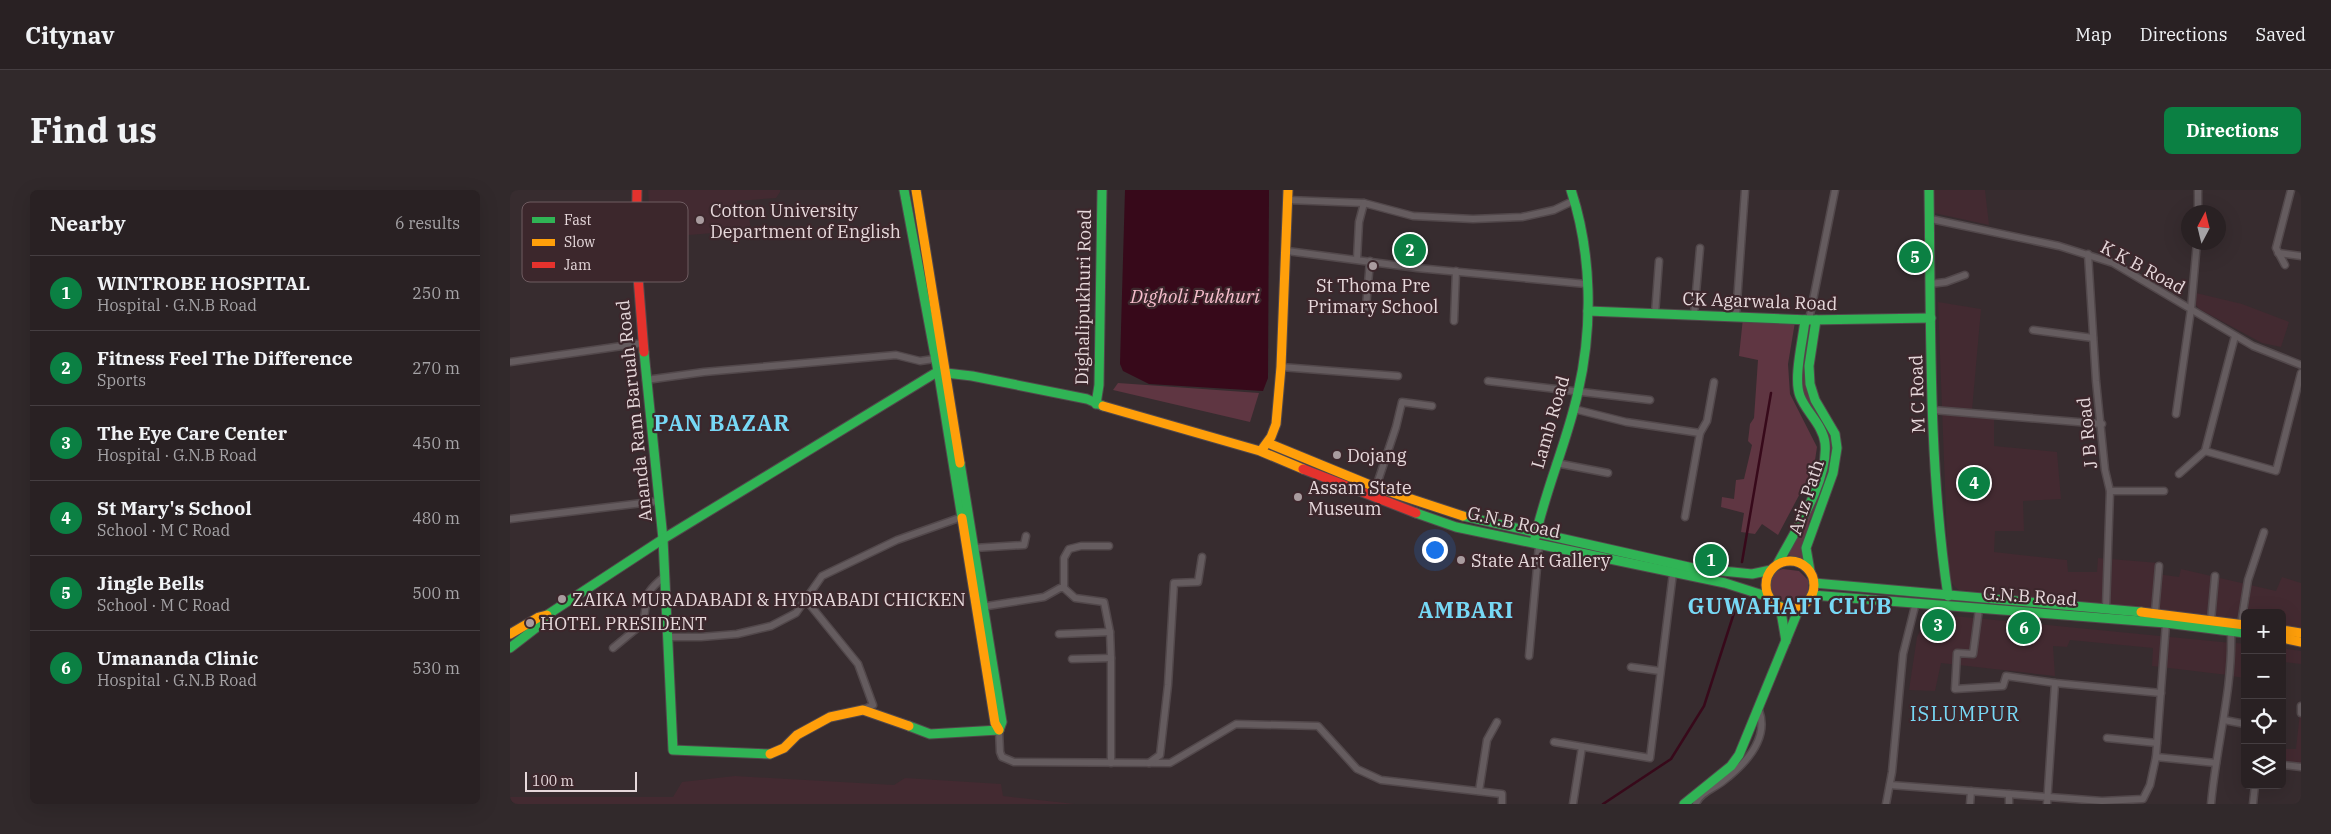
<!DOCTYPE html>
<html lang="en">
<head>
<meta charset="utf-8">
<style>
  body { margin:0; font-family:"IBM Plex Serif",serif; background:#31292b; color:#f1f3f6 }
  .controls { position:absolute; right:15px; bottom:15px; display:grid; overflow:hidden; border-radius:8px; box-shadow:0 5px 20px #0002 }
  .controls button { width:45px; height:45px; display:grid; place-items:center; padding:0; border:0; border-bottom:1px solid #453e41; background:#292123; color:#f1f3f6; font:25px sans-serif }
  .compass { position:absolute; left:1671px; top:15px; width:45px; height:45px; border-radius:50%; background:#292123; box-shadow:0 5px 20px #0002; rotate:7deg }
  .scale { position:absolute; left:15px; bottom:12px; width:112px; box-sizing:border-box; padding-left:5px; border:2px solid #e6d8db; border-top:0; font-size:14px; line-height:18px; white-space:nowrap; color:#e6d8db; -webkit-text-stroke:4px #3c272c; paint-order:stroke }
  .you { position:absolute; left:924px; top:359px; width:18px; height:18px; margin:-12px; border:4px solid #fff; border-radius:50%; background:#1a73e8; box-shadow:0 0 0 8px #1a73e833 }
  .badge { display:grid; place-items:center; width:32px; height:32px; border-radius:50%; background:#0b8043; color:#fff; font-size:16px; font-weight:700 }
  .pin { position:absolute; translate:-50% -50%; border:2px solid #fff; box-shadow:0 1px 5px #0006 }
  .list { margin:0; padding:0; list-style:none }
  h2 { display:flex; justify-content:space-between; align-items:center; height:65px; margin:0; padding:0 20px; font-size:21px }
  h2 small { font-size:16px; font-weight:400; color:#a5a3a6 }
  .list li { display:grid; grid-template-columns:32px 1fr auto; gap:15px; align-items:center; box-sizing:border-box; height:75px; padding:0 20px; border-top:1px solid #453e41 }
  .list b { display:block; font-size:19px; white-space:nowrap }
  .list p { margin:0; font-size:16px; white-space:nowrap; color:#a5a3a6 }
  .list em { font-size:16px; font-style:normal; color:#a5a3a6 }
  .icon { flex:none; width:28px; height:28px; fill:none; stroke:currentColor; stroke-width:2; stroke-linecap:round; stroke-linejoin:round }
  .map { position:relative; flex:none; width:1791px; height:614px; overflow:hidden; border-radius:8px }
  header { display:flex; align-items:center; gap:30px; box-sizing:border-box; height:70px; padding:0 25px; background:#292123; border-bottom:1px solid #453e41 }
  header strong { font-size:24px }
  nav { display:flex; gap:28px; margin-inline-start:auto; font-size:18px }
  .intro { display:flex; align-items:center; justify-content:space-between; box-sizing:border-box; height:120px; padding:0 30px }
  h1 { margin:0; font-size:35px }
  .button { padding:12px 22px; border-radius:8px; background:#0b8043; color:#fff; font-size:18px; font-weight:700 }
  main { display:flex; gap:30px; padding:0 30px }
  aside { flex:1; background:#292123; border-radius:8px; box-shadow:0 5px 20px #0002 }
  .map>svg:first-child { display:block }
  .built { fill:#432a31 }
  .green { fill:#5f3642 }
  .water { fill:#37091a }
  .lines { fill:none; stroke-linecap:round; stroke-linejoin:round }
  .stream { stroke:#37091a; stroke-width:2.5 }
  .street-casing { stroke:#52484b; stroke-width:9 }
  .fast-casing { stroke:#52484b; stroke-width:11 }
  .slow-casing { stroke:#52484b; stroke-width:11 }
  .jam-casing { stroke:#52484b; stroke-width:11 }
  .street { stroke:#655c5f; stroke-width:6 }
  .fast { stroke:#30b455; stroke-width:9 }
  .slow { stroke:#ff9f0a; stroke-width:9 }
  .jam { stroke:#e5322d; stroke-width:9 }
  .poi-dot { fill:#a99c9f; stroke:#3c272c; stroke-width:2 }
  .labels { text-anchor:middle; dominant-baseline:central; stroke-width:4.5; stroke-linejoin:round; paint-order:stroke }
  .poi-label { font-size:18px; fill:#e6d8db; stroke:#3c272c; text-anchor:start }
  .street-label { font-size:18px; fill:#e6d8db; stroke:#3c272c }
  .water-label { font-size:19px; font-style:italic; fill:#f6becc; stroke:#3c272c }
  .quarter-label { font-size:20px; letter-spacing:1px; fill:#77d8f5; stroke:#3c272c }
  .district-label { font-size:22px; font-weight:bold; letter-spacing:1px; fill:#77d8f5; stroke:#3c272c }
  .key { fill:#3c272c; stroke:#6f5c61; stroke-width:1 }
  .key-label { font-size:14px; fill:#e6d8db }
</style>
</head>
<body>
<header>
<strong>Citynav</strong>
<nav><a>Map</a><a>Directions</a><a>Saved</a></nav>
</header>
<div class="intro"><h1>Find us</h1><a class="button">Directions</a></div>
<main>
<aside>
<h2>Nearby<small>6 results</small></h2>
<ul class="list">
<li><span class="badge">1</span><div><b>WINTROBE HOSPITAL</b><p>Hospital · G.N.B Road</p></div><em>250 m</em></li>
<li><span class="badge">2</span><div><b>Fitness Feel The Difference</b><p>Sports</p></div><em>270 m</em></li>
<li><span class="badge">3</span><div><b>The Eye Care Center</b><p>Hospital · G.N.B Road</p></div><em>450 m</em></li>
<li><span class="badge">4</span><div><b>St Mary's School</b><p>School · M C Road</p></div><em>480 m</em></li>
<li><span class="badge">5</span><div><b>Jingle Bells</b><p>School · M C Road</p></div><em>500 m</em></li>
<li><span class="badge">6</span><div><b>Umananda Clinic</b><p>Hospital · G.N.B Road</p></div><em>530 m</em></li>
</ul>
</aside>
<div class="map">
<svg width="1791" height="614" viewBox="0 0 1791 614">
  <rect width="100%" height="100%" fill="#372c2f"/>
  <g class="built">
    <polygon points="138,0 270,0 270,2 266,8 227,11 227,13 237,14 241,40 141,48"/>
    <polygon points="1423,0 1475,0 1479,35 1424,23"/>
    <polygon points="1686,103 1732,114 1779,132 1771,157 1752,153 1689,119 1686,115"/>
    <polygon points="1428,112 1471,119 1462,220 1484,221 1484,256 1547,262 1551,309 1513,311 1514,341 1485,341 1484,362 1557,370 1558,382 1587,382 1588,368 1649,373 1647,384 1669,387 1671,379 1766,401 1772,387 1791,393 1791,439 1772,436 1772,423 1735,423 1735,431 1616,416 1449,400 1445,397 1442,393 1438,377"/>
    <polygon points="1423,424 1722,453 1718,485 1642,476 1643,458 1560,450 1557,457 1543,456 1545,486 1431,473 1425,501 1399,500 1407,447 1415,430"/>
    <polygon points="1726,453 1735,454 1735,488 1721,486"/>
    <polygon points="1772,458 1791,461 1791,474 1775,472 1773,492"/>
    <polygon points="1791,513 1791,577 1772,575 1772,559 1786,559"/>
    <polygon points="225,586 384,595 395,588 491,594 493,606 565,614 0,614 0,607 163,607 172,592"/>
  </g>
  <g class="green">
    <polygon points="1233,128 1285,132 1278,174 1280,204 1307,257 1304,277 1268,345 1252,334 1245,344 1231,342 1234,323 1211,317 1212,307 1224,309 1226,290 1234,289 1242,255 1238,251 1240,234 1244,228 1248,170 1229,166"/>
    <path d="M1300,141L1297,203L1319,239L1325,257L1315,300L1299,332L1294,369L1278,365L1273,367C1288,339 1322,289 1321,259C1320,239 1303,226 1294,209C1288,195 1295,155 1300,141Z"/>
    <polygon points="608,193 749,203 740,232 603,200"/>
    <path d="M1273,379L1289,381L1298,390V403L1289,412L1269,410C1253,402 1257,383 1273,379Z"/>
  </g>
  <polygon class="water" points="615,0 759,0 758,188 753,201 639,194 613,181 610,174"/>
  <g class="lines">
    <g class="stream">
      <polyline points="1232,372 1261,203"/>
      <polyline points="1093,614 1161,569 1194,516 1224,423"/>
    </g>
    <defs>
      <g id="street">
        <polyline points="778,10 854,13 903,26 963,29 1012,27 1044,20 1065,10"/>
        <polyline points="1688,22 1688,0"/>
        <polyline points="1421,29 1549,56 1603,73 1743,156 1791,175"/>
        <polyline points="777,61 907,78 1076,94"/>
        <polyline points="1768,63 1791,66"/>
        <polyline points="1578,64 1586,191 1595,280 1600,301 1596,418"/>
        <polyline points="847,69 849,32 854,13"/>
        <polyline points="1775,75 1766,58 1781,0"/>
        <polyline points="1420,94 1436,92 1455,85"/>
        <polyline points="856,117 860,71"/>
        <polyline points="1145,124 1149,71"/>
        <polyline points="1184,125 1190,58"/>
        <polyline points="1226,126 1235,0"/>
        <polyline points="1299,130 1325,0"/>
        <polyline points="944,131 946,81"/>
        <polyline points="1523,140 1583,148"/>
        <polyline points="1725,146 1695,261 1766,281 1791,183"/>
        <polyline points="0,172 133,153"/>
        <polyline points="771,177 888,186"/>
        <polyline points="136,190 194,182 386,165 410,171 424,169"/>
        <polyline points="978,191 1140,210"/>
        <polyline points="1064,219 1116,232 1190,243 1197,231 1204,192"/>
        <polyline points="1423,220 1592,234"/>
        <polyline points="1666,224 1681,119 1687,52"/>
        <polyline points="1046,273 1098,283"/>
        <polyline points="1669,284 1695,261"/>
        <polyline points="866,297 886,237 892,212 922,216"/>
        <polyline points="1600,301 1654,301"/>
        <polyline points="1175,327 1190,243"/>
        <polyline points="0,329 149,311"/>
        <polyline points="464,358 514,355 516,346"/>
        <polyline points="554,398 554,368 559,359 571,356 599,356"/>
        <polyline points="296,410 348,474 363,515 353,520"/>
        <polyline points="471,417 534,407 550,398 554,398 565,408 594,412 600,442 601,468 601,573"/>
        <polyline points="1469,419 1463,464 1447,463 1445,499 1493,496 1496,486 1545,493 1651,503"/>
        <polyline points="1645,422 1649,376"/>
        <polyline points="1701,430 1705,386"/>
        <polyline points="1731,434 1738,390 1754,342"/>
        <polyline points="549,444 600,442"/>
        <polyline points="158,447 191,447 227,444 261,436 286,423 312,386 387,350 452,327"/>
        <path d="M103,458L132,434C141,407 128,408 155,386"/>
        <polyline points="1019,466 1029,355"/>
        <polyline points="562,469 601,468"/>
        <polyline points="1121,477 1150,481"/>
        <polyline points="1791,516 1791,523"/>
        <polyline points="1714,530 1735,534"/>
        <polyline points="489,540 490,562 492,567 504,572 660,573 726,534 808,536 847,579 871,590 992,604 992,614"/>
        <polyline points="1597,548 1647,553"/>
        <polyline points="1044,552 1140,568 1163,383"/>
        <polyline points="1646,567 1706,573"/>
        <polyline points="639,573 650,565 658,495 664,393 688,392 692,367"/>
        <polyline points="1773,575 1791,577"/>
        <polyline points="1380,595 1592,611 1633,609 1640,595 1646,567 1656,433"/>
        <polyline points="969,601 977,550 987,532"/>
        <polyline points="1063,614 1072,557"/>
        <path d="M1186,614C1188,604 1204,598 1212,592C1233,576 1260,550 1249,520"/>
        <polyline points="1376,614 1382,582 1393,464 1406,412"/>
        <polyline points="1460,614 1461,601"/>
        <polyline points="1499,614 1499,604"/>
        <polyline points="1537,614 1545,493"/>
        <path d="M1701,614C1706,556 1723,500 1721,441"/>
        <polyline points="1743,614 1745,595"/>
      </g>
      <g id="fast">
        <polyline points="394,0 430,192 452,328"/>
        <path d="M1419,0C1421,135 1418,272 1438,406"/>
        <polyline points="1078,121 1299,130 1421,128"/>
        <polyline points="134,162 153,349 163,560 260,564"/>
        <polyline points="586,214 589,195 592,0"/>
        <polyline points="450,273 492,532 489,540"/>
        <polyline points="906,323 946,337 1215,393 1259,407"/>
        <polyline points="953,326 1183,378 1242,384 1261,380"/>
        <path d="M1025,348C1036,298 1057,252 1068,202C1083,137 1082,64 1061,0"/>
        <path d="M1268,373C1285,341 1319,290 1315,253C1313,235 1296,222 1290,206C1283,188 1293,150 1295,130"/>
        <polyline points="1300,381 1296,358 1323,283 1327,258 1325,244 1305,210 1300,194 1299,176 1306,130"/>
        <polyline points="1304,393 1631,422"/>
        <polyline points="1302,405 1656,433 1735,443"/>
        <polyline points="1270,416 1276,451"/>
        <polyline points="0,458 31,434 37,425 153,349 427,182 462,186 577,209 593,216"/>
        <polyline points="399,536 420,544 489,540"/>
        <polyline points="1174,614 1221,576 1229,565 1290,416"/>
      </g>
      <g id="slow">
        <polyline points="406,0 450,273"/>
        <polyline points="593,216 750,261 793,279"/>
        <polyline points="758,253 865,297 953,326"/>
        <polyline points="753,258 761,247 766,234 771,177 778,0"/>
        <polyline points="452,328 485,533 489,540"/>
        <circle cx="1280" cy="395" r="24"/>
        <polyline points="1631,422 1735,435"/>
        <polyline points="1772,440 1791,443"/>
        <polyline points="0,444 29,427 37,425"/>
        <polyline points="1772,448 1791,452"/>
        <polyline points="260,564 274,558 287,545 320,527 353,520 399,536"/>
      </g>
      <g id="jam">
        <polyline points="127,0 126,62 134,162"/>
        <polyline points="793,279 906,323"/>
      </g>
    </defs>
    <use href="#street" class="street-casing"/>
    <use href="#fast" class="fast-casing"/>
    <use href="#slow" class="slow-casing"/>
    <use href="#jam" class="jam-casing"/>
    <use href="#street" class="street"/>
    <use href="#fast" class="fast"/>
    <use href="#slow" class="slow"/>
    <use href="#jam" class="jam"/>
  </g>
  <g class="poi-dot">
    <circle cx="190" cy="30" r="5"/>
    <circle cx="863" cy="76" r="5"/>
    <circle cx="827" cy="265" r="5"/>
    <circle cx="788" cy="307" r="5"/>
    <circle cx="951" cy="370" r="5"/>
    <circle cx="52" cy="409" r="5"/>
    <circle cx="20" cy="433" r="5"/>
  </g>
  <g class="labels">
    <g class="poi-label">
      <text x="200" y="20">Cotton University<tspan x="200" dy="21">Department of English</tspan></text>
      <text x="863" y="95" text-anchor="middle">St Thoma Pre<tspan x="863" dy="21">Primary School</tspan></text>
      <text x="837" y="265">Dojang</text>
      <text x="798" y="297">Assam State<tspan x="798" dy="21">Museum</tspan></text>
      <text x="961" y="370">State Art Gallery</text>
      <text x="62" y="409">ZAIKA MURADABADI &amp; HYDRABADI CHICKEN</text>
      <text x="30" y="433">HOTEL PRESIDENT</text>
    </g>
    <g class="street-label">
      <text transform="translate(1633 77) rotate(28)">K K B Road</text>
      <text transform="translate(573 107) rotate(-89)">Dighalipukhuri Road</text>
      <text transform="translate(1250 111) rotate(2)">CK Agarwala Road</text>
      <text transform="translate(1407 204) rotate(-92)">M C Road</text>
      <text transform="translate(124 221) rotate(-96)">Ananda Ram Baruah Road</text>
      <text transform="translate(1040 232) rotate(-74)">Lamb Road</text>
      <text transform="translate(1577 243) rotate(-96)">J B Road</text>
      <text transform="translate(1296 307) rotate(-72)">Ariz Path</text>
      <text transform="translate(1004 332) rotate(12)">G.N.B Road</text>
      <text transform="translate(1520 406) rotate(4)">G.N.B Road</text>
    </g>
    <g class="water-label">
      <text x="685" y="106">Digholi Pukhuri</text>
    </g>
    <g class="quarter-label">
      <text x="1455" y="523">ISLUMPUR</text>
    </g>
    <g class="district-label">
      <text x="212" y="232">PAN BAZAR</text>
      <text x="1280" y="415">GUWAHATI CLUB</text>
      <text x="956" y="419">AMBARI</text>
    </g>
  </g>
  <rect x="12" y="12" width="166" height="80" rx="8" class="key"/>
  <rect x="22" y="27" width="23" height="6" fill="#30b455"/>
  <rect x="22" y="49" width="23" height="7" fill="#ff9f0a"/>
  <rect x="22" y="72" width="23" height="6" fill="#e5322d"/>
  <g class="key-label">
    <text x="54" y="35">Fast</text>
    <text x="54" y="57">Slow</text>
    <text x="54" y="80">Jam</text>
  </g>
</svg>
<div class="controls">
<button>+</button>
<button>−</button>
<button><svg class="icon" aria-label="locate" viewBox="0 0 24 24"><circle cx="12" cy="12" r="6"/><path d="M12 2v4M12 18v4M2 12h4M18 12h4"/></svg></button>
<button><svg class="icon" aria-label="layers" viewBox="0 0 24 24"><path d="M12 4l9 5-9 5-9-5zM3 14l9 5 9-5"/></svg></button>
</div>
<svg class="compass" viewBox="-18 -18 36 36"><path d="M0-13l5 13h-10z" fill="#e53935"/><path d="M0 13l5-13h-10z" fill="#a5a3a6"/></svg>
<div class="scale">100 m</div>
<div class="you"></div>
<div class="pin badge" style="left:1201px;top:370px">1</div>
<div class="pin badge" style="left:900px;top:60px">2</div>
<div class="pin badge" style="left:1428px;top:435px">3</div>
<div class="pin badge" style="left:1464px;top:293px">4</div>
<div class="pin badge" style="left:1405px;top:67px">5</div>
<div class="pin badge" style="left:1514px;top:438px">6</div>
</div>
</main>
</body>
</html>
